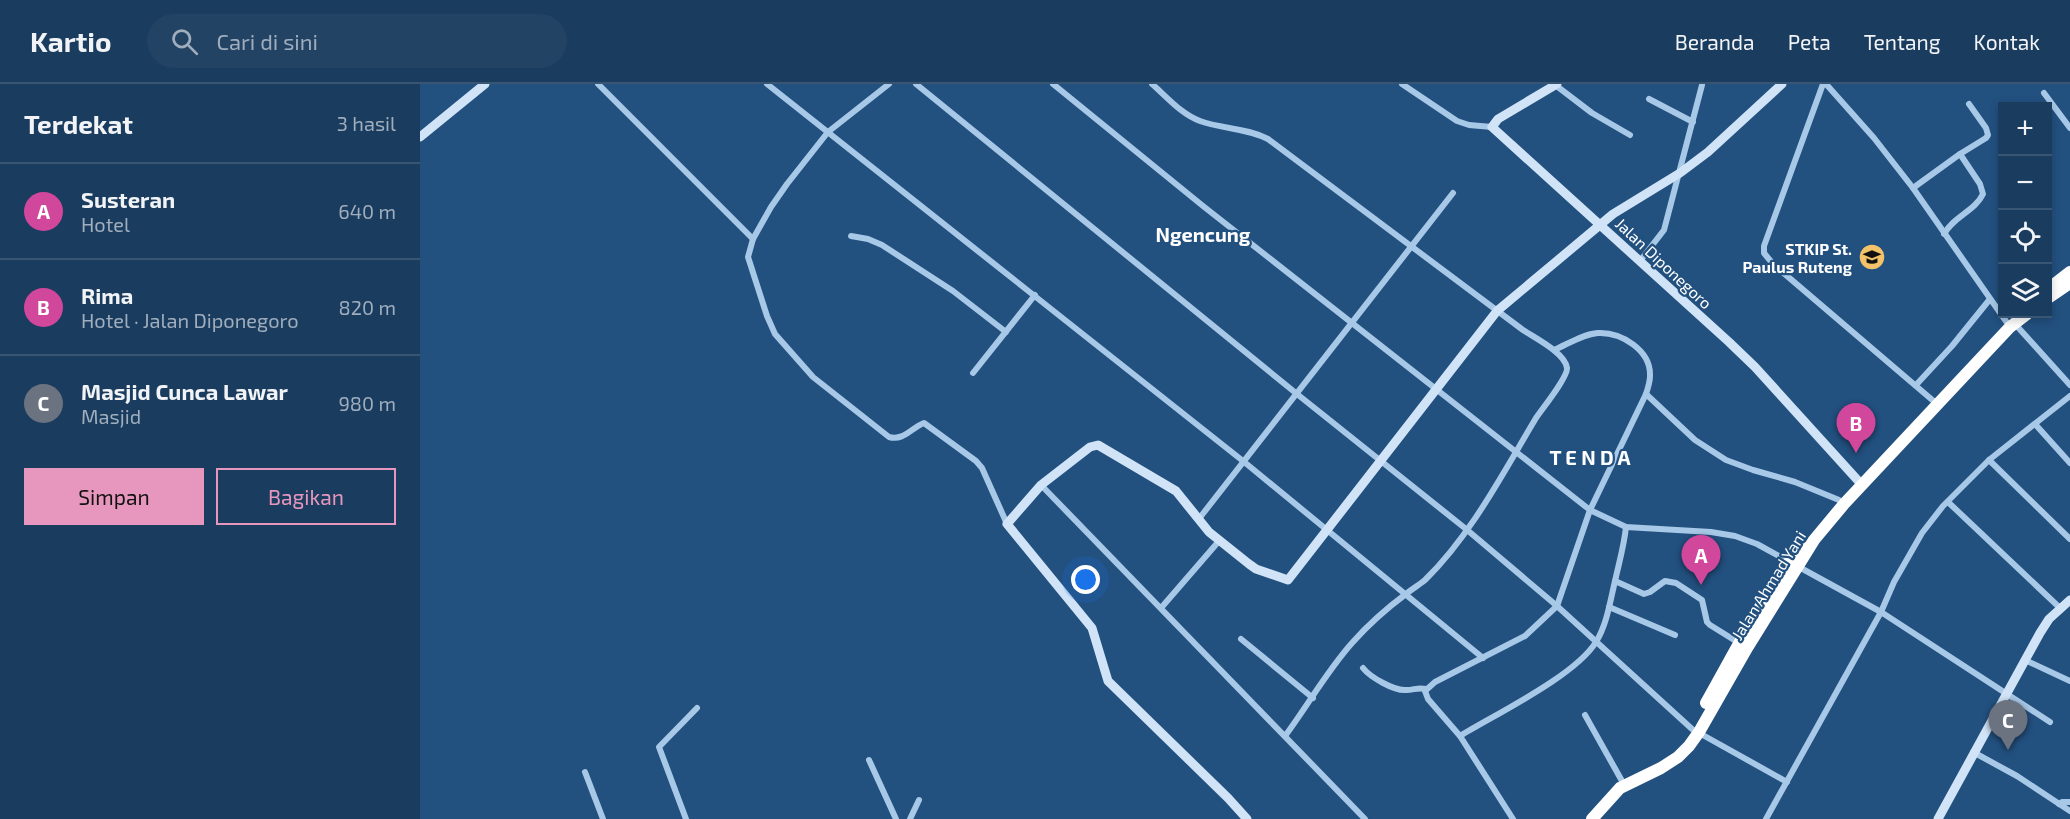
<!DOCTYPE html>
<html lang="id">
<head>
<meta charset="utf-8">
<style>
  body { margin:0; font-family:"Exo 2",sans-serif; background:#234365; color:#f1f3f6 }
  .controls { position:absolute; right:18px; top:18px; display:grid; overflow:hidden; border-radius:0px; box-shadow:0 3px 9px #0003 }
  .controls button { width:54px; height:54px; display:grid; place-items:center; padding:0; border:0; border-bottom:2px solid #385674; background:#1a3c5f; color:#f1f3f6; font:30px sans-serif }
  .you { position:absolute; left:666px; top:496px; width:21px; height:21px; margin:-15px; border:4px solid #fff; border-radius:50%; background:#1a73e8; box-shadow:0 0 0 9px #1a73e833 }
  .badge { display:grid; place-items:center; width:39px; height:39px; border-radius:50%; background:#e797bd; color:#fff; font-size:20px; font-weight:700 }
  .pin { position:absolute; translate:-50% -50px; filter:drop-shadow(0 2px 3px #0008) }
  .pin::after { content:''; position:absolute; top:32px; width:21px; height:18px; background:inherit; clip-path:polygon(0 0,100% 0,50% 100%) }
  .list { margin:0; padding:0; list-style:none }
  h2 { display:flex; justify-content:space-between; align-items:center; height:78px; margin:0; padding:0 24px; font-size:26px }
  h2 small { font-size:20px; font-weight:400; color:#9fadbd }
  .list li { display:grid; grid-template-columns:39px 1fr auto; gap:18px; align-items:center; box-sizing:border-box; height:96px; padding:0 24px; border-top:2px solid #385674 }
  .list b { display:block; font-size:22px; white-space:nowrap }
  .list p { margin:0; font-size:20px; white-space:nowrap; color:#9fadbd }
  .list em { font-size:20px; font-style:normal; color:#9fadbd }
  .actions { display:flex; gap:12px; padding:18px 24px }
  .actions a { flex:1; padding:14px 0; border:2px solid #e797bd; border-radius:0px; text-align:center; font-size:21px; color:#e797bd }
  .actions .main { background:#e797bd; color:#111 }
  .icon { flex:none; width:33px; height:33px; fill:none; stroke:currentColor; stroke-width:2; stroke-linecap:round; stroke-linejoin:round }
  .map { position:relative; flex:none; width:1650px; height:735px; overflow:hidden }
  header { display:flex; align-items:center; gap:36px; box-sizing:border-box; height:84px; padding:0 30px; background:#1a3c5f; border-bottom:2px solid #385674 }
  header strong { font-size:28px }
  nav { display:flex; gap:33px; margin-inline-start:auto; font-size:21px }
  .search { width:420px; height:54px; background:#234365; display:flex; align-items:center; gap:15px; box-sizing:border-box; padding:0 21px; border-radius:33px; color:#9fadbd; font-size:22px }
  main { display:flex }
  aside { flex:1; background:#1a3c5f }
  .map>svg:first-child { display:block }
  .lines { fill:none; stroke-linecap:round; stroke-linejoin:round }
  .street { stroke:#a7c8e7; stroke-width:6 }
  .secondary { stroke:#d1e3f6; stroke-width:9 }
  .highway { stroke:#fff; stroke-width:12 }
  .labels { text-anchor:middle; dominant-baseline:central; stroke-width:4.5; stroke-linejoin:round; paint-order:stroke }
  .poi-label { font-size:16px; font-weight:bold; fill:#fff; stroke:#22507f; text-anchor:end }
  .street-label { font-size:16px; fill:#fff; stroke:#22507f }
  .quarter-label { font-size:20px; font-weight:bold; fill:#fff; stroke:#22507f }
</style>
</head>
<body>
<header>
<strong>Kartio</strong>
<div class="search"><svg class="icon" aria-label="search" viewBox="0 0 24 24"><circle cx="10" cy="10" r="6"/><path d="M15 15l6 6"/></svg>Cari di sini</div>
<nav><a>Beranda</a><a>Peta</a><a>Tentang</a><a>Kontak</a></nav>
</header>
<main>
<aside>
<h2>Terdekat<small>3 hasil</small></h2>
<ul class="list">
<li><span class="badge" style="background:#d1479c">A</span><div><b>Susteran</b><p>Hotel</p></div><em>640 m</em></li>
<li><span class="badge" style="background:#d1479c">B</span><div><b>Rima</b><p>Hotel · Jalan Diponegoro</p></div><em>820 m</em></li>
<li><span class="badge" style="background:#6b7280">C</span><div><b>Masjid Cunca Lawar</b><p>Masjid</p></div><em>980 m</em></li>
</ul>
<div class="actions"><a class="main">Simpan</a><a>Bagikan</a></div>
</aside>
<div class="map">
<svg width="1650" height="735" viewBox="0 0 1650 735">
  <rect width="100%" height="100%" fill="#22507f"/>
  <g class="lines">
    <g class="street">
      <polyline points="178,0 333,155"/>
      <polyline points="347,0 823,377 1063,574"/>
      <path d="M469,0L408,48L367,100L351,123L333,155L328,173L347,232L355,250L393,293L469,353C484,357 491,344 504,339L556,377L562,384L587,440"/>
      <polyline points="496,0 877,310 1046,445 1137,522 1272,645 1367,698"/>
      <polyline points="633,0 783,122 1170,426 1137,522 1105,552 1015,598 1005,607 1008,615 1040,652 1093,735"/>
      <path d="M732,0C747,13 761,30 780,37C802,45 827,44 848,55L1103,246C1115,254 1145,269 1147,284C1148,293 1122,325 1116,334C1083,389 1051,451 1005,496C999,501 992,505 986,510C967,524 948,541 932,559C907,587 888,621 865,652"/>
      <polyline points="982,0 1037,37 1049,41 1072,43"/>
      <polyline points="1134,0 1172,29 1210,51"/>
      <polyline points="1403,0 1344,162 1344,169 1353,180 1517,320"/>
      <polyline points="1406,0 1454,54 1493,104 1590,243"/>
      <polyline points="1624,9 1650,44"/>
      <polyline points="1229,15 1273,38"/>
      <polyline points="1493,104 1540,70"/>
      <path d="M1524,150C1534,132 1555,127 1563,110L1560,100L1540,70L1566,54L1568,51L1566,44L1549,20"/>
      <polyline points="431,152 448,155 462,161 533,207 586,248"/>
      <polyline points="1220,177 1244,146 1282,1"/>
      <polyline points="1595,240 1650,301"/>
      <path d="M1134,266C1148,260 1163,250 1178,249C1201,248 1231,266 1230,292C1230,298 1228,304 1226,310L1170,426L1206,443L1291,448L1315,452L1337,460L1461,528L1630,638"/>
      <polyline points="553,289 615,211"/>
      <polyline points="1496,301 1532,262 1570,215"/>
      <polyline points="1226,310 1275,356 1306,376 1333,386 1375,398 1419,416"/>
      <polyline points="1615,340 1650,379"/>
      <polyline points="1569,376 1650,455"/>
      <polyline points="621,401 945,735"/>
      <polyline points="1528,418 1640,524"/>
      <polyline points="778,436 1033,109"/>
      <polyline points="1195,497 1224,510 1230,508 1245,497 1256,499 1282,516 1287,538 1290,541 1319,559"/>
      <polyline points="1189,523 1255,551"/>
      <polyline points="741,524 799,457"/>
      <polyline points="821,555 893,614"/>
      <polyline points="1605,576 1650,597"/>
      <path d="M943,584C950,593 974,607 986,606C994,606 998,603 1006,605"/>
      <polyline points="1165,631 1202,697"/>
      <path d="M1040,652C1076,630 1155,592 1176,558C1187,540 1190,518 1195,497C1199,479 1204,462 1206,443"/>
      <polyline points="1553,668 1597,692 1650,727"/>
      <polyline points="449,676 476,735"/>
      <polyline points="165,688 183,735"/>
      <polyline points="1639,720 1642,718 1650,718"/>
      <polyline points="266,735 239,663 277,624"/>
      <polyline points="490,735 499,716"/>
      <polyline points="1346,735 1461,528 1474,498 1502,449 1523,422 1569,376 1650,312"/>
    </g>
    <g class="secondary">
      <polyline points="1137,0 1078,35 1072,43 1309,258 1335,283 1442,401"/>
      <polyline points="0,53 65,0"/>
      <polyline points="827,735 808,714 688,597 672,544 587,440 621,401 670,363 678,361 756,407 789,448 829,480 836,485 868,496 1077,227 1193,130 1260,89 1288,68 1362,0"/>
      <polyline points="1518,735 1620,549 1629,535 1650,516"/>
    </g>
    <g class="highway">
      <polyline points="1628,205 1650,188"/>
      <polyline points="1628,214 1650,199"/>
      <path d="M1286,619C1316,566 1344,510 1381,462"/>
      <polyline points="1172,735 1200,704 1241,684 1258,673 1269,662 1279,648 1327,564 1394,456 1424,420 1590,243 1607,230"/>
    </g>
  </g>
  <defs>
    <symbol id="school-disc" viewBox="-11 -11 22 22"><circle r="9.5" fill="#f3c269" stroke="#22507f"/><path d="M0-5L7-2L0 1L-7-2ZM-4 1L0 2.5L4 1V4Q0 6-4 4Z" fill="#111"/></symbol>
  </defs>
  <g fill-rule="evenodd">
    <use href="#school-disc" x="1437" y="158" width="30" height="30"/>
  </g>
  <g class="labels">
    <g class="poi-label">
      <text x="1432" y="164">STKIP St.<tspan x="1432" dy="18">Paulus Ruteng</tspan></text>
    </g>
    <g class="street-label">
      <text transform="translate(1244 179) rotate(43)">Jalan Diponegoro</text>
      <text transform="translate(1348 501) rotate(-58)">Jalan Ahmad Yani</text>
    </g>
    <g class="quarter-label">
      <text x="783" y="150">Ngencung</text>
      <text x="1170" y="373">T E N D A</text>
    </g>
  </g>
</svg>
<div class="controls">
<button>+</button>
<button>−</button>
<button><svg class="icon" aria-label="locate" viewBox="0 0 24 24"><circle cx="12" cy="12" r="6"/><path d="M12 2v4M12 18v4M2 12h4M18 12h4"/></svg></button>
<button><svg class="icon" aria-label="layers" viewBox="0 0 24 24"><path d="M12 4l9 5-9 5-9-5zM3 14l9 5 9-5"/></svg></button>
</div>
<div class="you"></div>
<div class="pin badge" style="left:1281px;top:501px;background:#d1479c">A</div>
<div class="pin badge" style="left:1436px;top:369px;background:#d1479c">B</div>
<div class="pin badge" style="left:1588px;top:666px;background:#6b7280">C</div>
</div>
</main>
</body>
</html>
